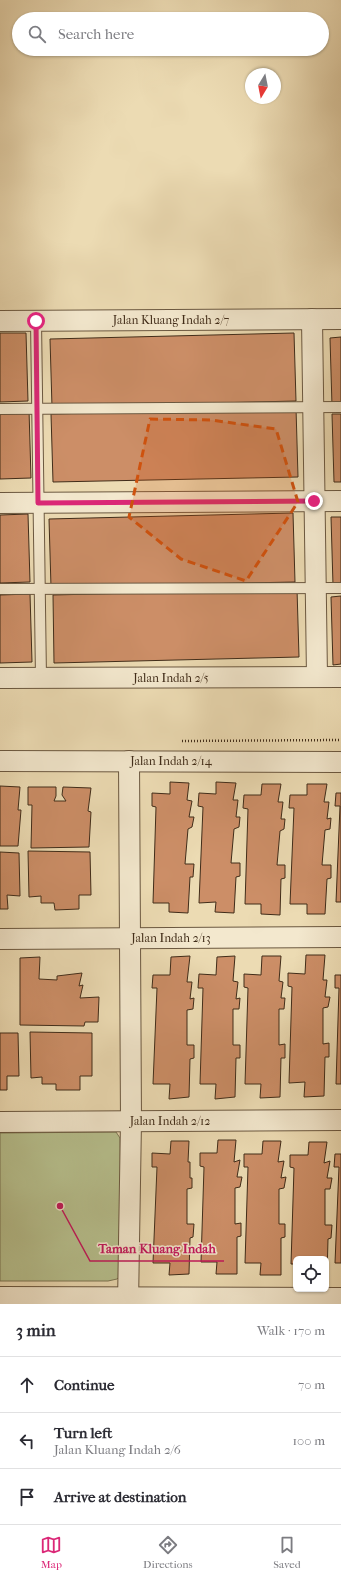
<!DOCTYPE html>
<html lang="en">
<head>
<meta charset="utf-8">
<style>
  body { margin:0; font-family:"IM FELL French Canon",serif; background:#f7f7f7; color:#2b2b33 }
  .controls { position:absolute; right:12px; bottom:12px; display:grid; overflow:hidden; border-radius:6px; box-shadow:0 1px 3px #0004 }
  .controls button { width:36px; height:36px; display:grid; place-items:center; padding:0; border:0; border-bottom:1px solid #e1e1e2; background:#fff; color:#2b2b33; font:20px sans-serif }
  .compass { position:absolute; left:245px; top:68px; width:36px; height:36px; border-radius:50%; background:#fff; box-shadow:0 1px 3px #0004; rotate:190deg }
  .stop { position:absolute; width:12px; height:12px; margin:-9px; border:3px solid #db2777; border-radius:50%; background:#fff }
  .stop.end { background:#db2777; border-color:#fff; box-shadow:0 1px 4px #0008 }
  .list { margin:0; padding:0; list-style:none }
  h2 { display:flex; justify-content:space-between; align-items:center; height:52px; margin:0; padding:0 16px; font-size:17px }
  h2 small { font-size:13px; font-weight:400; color:#7c7c81 }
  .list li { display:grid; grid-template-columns:26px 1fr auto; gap:12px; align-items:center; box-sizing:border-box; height:56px; padding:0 16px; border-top:1px solid #e1e1e2 }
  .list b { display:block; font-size:15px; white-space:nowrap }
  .list p { margin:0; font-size:13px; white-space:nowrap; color:#7c7c81 }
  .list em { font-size:13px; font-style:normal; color:#7c7c81 }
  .icon { flex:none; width:22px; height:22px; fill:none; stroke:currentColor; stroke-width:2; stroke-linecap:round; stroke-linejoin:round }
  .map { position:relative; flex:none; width:341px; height:1304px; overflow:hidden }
  .search { position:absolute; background:#fff; box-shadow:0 1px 3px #0004; left:12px; right:12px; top:12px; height:44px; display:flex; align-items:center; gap:10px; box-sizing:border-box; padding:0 14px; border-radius:22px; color:#7c7c81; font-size:15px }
  .sheet { height:220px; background:#fff }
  nav { display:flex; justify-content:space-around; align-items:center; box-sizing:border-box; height:56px; border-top:1px solid #e1e1e2; background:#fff; font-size:11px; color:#7c7c81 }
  nav a { display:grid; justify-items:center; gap:2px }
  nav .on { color:#db2777 }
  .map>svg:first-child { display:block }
  .green { fill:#b7c08e; stroke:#7c7654 }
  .building { fill:#cc8e67; stroke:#402c19 }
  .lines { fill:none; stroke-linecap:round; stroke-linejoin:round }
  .service-casing { stroke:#6b5840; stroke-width:12 }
  .minor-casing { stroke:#6b5840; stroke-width:22 }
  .path { stroke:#402c19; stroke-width:2.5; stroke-dasharray:1 2; stroke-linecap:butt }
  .service { stroke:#f3e8ce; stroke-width:10 }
  .minor { stroke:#f3e8ce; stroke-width:20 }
  .route { stroke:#db2777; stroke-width:5 }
  .marked { fill:#cf520e; fill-opacity:0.2; stroke:#cf520e; stroke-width:3; stroke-dasharray:8 5; stroke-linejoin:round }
  .labels { text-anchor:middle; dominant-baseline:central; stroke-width:3; stroke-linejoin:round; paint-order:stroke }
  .street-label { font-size:12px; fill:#402c19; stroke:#f3e8ce }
  .leader { fill:none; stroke:#c2185b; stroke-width:1.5 }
  .callout-dot { fill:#c2185b; stroke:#f3e8ce; stroke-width:1.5 }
  .callout-label { font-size:13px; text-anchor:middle; font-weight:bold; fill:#c2185b; stroke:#f3e8ce; stroke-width:3; stroke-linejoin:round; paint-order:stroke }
</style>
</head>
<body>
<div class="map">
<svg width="341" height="1304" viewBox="0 0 341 1304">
  <rect width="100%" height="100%" fill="#ecdbb3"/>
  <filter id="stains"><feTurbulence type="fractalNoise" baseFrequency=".005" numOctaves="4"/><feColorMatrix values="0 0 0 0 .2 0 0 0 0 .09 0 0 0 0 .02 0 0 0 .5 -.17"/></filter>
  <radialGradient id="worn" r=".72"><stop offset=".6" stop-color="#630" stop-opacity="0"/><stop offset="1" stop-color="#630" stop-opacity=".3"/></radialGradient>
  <polygon class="green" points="116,1132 120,1138 122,1274 117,1279 108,1281 0,1281 0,1133"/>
  <g class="building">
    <polygon points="0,333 26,333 28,401 0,402"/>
    <polygon points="294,333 296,401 52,407 50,339"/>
    <polygon points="341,337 341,405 332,406 330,338"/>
    <polygon points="296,408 298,477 53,482 51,414"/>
    <polygon points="29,410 31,478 0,479 0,411"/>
    <polygon points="332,414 341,414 341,482 334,482"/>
    <polygon points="293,513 295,582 51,587 49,519"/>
    <polygon points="28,514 30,582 0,583 0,515"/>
    <polygon points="331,517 341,517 341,585 333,585"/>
    <polygon points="297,589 299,657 54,663 53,595"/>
    <polygon points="30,594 32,662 0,663 0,595"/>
    <polygon points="341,596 341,664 333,665 331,597"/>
    <polygon points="170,782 189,783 187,800 192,801 189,817 194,817 192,827 188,829 185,864 194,864 193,877 190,877 188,913 169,912 169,903 153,903 156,807 152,806 152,793 170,794"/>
    <polygon points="216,782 236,783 233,800 238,800 236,817 240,817 239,827 234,829 231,863 240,863 240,876 236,877 234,913 215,912 216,902 199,903 203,807 198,806 199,793 216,794"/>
    <polygon points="262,784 281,784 278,802 283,802 281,819 285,819 284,829 280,831 277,865 285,865 285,878 281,879 280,915 261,914 261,904 245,904 248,809 243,808 244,795 261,795"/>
    <polygon points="307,784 327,784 324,802 329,802 327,819 331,818 330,829 325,830 322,865 331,865 331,878 327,879 325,914 307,914 307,904 290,904 294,808 289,808 290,795 307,795"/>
    <polygon points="0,786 20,787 18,810 21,810 18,846 0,846"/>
    <polygon points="28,787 56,787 56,796 54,801 66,801 62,795 63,787 91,788 88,811 91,812 89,847 31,848 32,805 28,805"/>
    <polygon points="336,793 341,793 341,902 336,902 340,806 335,806"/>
    <polygon points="28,851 90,852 91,895 79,895 79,909 55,910 54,903 41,903 41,896 29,897"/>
    <polygon points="0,852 19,853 20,896 7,895 8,909 0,909"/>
    <polygon points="306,955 325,955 323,980 327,980 325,997 330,997 328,1007 323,1008 323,1044 329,1043 329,1057 325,1057 324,1096 304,1097 305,1082 289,1083 292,987 288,986 288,973 305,974"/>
    <polygon points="190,956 187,982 192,982 190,999 194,998 193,1009 187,1010 187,1045 194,1045 194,1058 190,1059 189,1097 169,1099 170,1084 153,1084 157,988 152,988 153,975 170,975 171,957"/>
    <polygon points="235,956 233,981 238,982 236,999 240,998 239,1009 233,1009 233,1045 240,1045 240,1058 236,1058 235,1097 215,1099 216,1084 200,1084 203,988 198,988 199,974 216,975 217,957"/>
    <polygon points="262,956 281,956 279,981 283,982 281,998 285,998 284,1009 279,1009 279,1045 285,1044 285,1058 281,1058 280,1097 260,1098 261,1084 245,1084 248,988 244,987 244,974 261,975"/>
    <polygon points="40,957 39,979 57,980 57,976 82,973 79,986 83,985 80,998 99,997 98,1022 85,1022 84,1026 20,1025 20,958"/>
    <polygon points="335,975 341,975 341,1084 336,1084 339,988 335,988"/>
    <polygon points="30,1032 92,1033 92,1076 80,1076 80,1090 56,1090 56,1084 42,1084 42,1077 31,1078"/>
    <polygon points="0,1033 18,1033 19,1076 7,1076 7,1090 0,1090"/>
    <polygon points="218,1140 236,1140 234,1162 240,1160 237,1177 242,1177 240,1187 235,1188 235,1224 241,1223 241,1236 237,1237 237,1274 216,1274 217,1262 201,1262 204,1167 200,1166 200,1153 217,1153"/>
    <polygon points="171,1141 189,1141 188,1162 190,1162 190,1178 192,1178 192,1188 187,1189 187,1224 194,1224 193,1237 190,1238 189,1274 169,1275 170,1263 153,1263 157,1167 152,1167 152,1153 170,1154"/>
    <polygon points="263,1141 281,1141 278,1162 284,1161 281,1178 286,1177 284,1188 279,1189 279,1224 285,1224 285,1237 281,1238 281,1275 260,1275 261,1263 245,1263 248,1167 244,1167 244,1154 262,1154"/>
    <polygon points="309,1142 327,1142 324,1163 330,1161 327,1178 332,1178 330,1189 325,1189 325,1225 332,1225 331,1238 328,1239 327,1276 326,1259 296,1259 296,1264 291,1264 294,1168 290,1167 290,1155 308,1155"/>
    <polygon points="335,1154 341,1154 341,1263 335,1263 339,1167 334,1167"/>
  </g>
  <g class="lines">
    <defs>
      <g id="service">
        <polyline points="36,321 41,678"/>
        <polyline points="0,409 341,407"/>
        <polyline points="0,589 341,588"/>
      </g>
      <g id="minor">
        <polyline points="312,319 317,677"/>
        <polyline points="0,321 341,319"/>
        <polyline points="0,503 341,501"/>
        <polyline points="0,678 341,677"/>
        <polyline points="0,761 341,762"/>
        <polyline points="0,939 341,937"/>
        <polyline points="0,1122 341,1120"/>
        <polyline points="0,1297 341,1298"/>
        <polyline points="128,1304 131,1121 129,761"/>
      </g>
    </defs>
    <use href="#service" class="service-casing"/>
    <use href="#minor" class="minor-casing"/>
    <polyline class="path" points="182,741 341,740"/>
    <use href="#service" class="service"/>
    <use href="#minor" class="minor"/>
  </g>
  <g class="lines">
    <polyline class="route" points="36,321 38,503 314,501"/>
  </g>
  <path class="marked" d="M150,419L211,420L276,429L298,502L246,581L181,559L129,517Z"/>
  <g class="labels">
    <g class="street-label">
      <text x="171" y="320">Jalan Kluang Indah 2/7</text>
      <text x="171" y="678">Jalan Indah 2/5</text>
      <text x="171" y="761">Jalan Indah 2/14</text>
      <text x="171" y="938">Jalan Indah 2/13</text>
      <text x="170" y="1121">Jalan Indah 2/12</text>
    </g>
  </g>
  <path class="leader" d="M60 1206L90 1261H224"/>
  <circle class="callout-dot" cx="60" cy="1206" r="4"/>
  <g class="callout-label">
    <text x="157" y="1253">Taman Kluang Indah</text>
  </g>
  <rect width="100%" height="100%" filter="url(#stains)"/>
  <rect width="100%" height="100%" fill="url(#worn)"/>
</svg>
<div class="controls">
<button><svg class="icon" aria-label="locate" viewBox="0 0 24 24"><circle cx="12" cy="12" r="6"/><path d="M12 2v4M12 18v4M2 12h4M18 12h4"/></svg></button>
</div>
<svg class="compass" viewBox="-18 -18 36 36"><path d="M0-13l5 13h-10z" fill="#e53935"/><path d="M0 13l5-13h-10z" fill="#7c7c81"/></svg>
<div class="stop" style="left:36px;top:321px"></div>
<div class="stop end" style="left:314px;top:501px"></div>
<div class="search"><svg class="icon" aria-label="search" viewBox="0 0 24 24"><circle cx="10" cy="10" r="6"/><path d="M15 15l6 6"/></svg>Search here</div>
</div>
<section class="sheet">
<h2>3 min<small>Walk · 170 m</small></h2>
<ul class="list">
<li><svg class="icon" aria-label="ahead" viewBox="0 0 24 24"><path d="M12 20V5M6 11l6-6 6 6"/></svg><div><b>Continue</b></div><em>70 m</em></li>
<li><svg class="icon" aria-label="left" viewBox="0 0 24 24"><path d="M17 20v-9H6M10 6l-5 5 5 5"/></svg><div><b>Turn left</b><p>Jalan Kluang Indah 2/6</p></div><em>100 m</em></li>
<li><svg class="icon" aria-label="arrive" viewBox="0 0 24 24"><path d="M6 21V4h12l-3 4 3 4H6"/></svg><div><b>Arrive at destination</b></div></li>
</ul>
</section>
<nav>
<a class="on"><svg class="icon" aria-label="map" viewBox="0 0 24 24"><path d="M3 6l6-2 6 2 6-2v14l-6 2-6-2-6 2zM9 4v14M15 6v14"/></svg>Map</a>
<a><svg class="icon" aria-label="directions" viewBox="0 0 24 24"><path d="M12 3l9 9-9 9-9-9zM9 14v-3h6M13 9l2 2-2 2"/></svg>Directions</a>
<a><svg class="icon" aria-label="saved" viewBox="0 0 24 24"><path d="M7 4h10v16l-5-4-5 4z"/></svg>Saved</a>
</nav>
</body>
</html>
